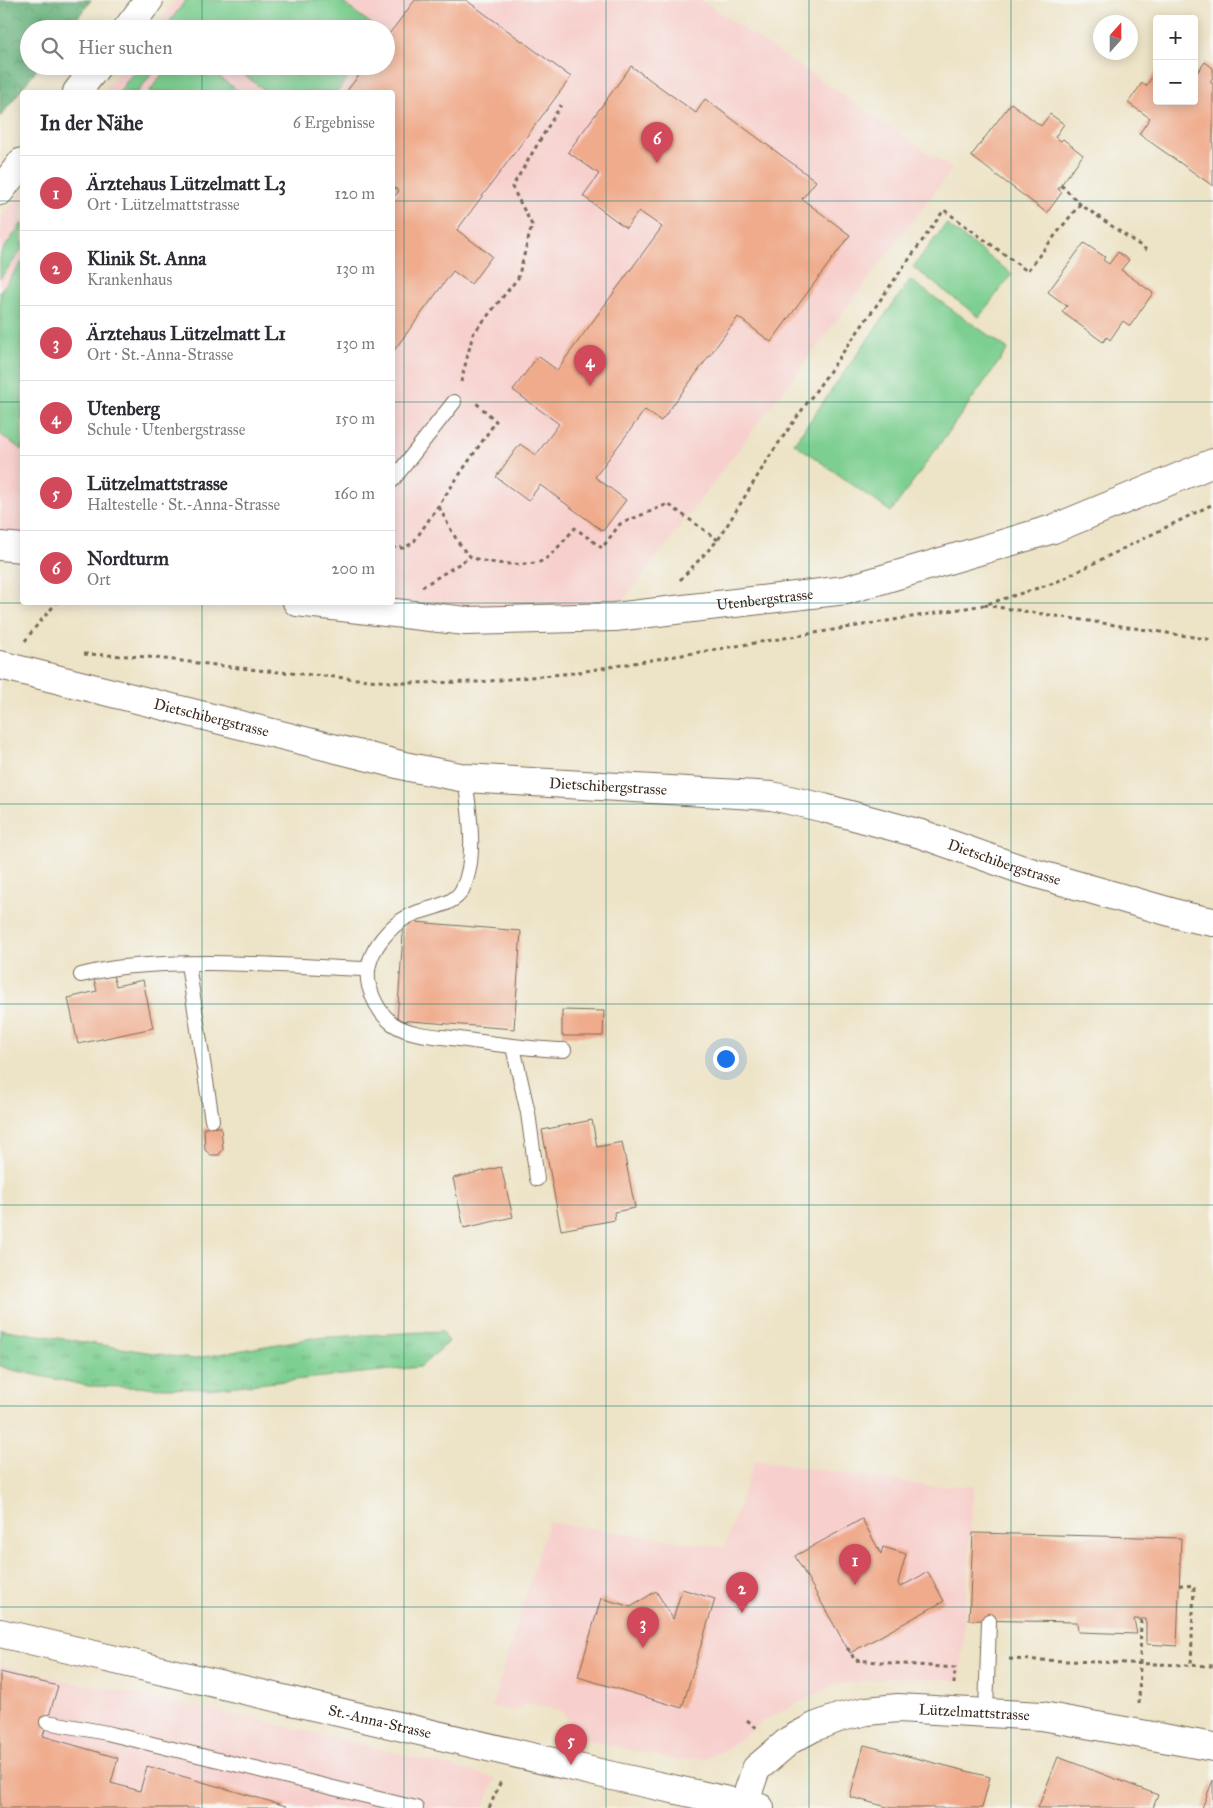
<!DOCTYPE html>
<html lang="de">
<head>
<meta charset="utf-8">
<style>
  body { margin:0; font-family:"IM FELL Great Primer",serif; background:#f7f7f7; color:#2b2b33 }
  .controls { position:absolute; right:15px; top:15px; display:grid; overflow:hidden; border-radius:5px; box-shadow:0 2px 12px #0003 }
  .controls button { width:45px; height:45px; display:grid; place-items:center; padding:0; border:0; border-bottom:1px solid #e1e1e2; background:#fff; color:#2b2b33; font:25px sans-serif }
  .compass { position:absolute; left:1093px; top:15px; width:45px; height:45px; border-radius:50%; background:#fff; box-shadow:0 2px 12px #0003; rotate:21deg }
  .you { position:absolute; left:725px; top:1058px; width:18px; height:18px; margin:-12px; border:4px solid #fff; border-radius:50%; background:#1a73e8; box-shadow:0 0 0 8px #1a73e833 }
  .badge { display:grid; place-items:center; width:32px; height:32px; border-radius:50%; background:#d1495b; color:#fff; font-size:16px; font-weight:700 }
  .pin { position:absolute; translate:-50% -41px; filter:drop-shadow(0 1px 2px #0008) }
  .pin::after { content:''; position:absolute; top:26px; width:18px; height:15px; background:inherit; clip-path:polygon(0 0,100% 0,50% 100%) }
  .list { margin:0; padding:0; list-style:none }
  h2 { display:flex; justify-content:space-between; align-items:center; height:65px; margin:0; padding:0 20px; font-size:21px }
  h2 small { font-size:16px; font-weight:400; color:#7c7c81 }
  .list li { display:grid; grid-template-columns:32px 1fr auto; gap:15px; align-items:center; box-sizing:border-box; height:75px; padding:0 20px; border-top:1px solid #e1e1e2 }
  .list b { display:block; font-size:19px; white-space:nowrap }
  .list p { margin:0; font-size:16px; white-space:nowrap; color:#7c7c81 }
  .list em { font-size:16px; font-style:normal; color:#7c7c81 }
  .icon { flex:none; width:28px; height:28px; fill:none; stroke:currentColor; stroke-width:2; stroke-linecap:round; stroke-linejoin:round }
  .map { position:relative; flex:none; width:1213px; height:1808px; overflow:hidden }
  .search { position:absolute; background:#fff; box-shadow:0 2px 12px #0003; left:20px; top:20px; width:375px; height:55px; display:flex; align-items:center; gap:12px; box-sizing:border-box; padding:0 18px; border-radius:28px; color:#7c7c81; font-size:19px }
  .panel { position:absolute; background:#fff; box-shadow:0 2px 12px #0003; left:20px; top:90px; width:375px; height:515px; border-radius:5px }
  .map>svg:first-child { display:block }
  .built { fill:#f7d0cd }
  .grass { fill:url(#grass-tufts); stroke:#5c7c58 }
  .forest { fill:url(#forest-crowns); stroke:#506e4c }
  .park { fill:#7dcf91; stroke:#5c7c58 }
  .building { fill:#f0ab8c }
  .lines { fill:none; stroke-linecap:round; stroke-linejoin:round }
  .lane-casing { stroke:#796b59; stroke-width:16 }
  .street-casing { stroke:#796b59; stroke-width:30 }
  .secondary-casing { stroke:#796b59; stroke-width:30 }
  .path { stroke:#796b59; stroke-width:3; stroke-dasharray:4 4; stroke-linecap:butt }
  .lane { stroke:#fff; stroke-width:14 }
  .street { stroke:#fff; stroke-width:28 }
  .secondary { stroke:#fff; stroke-width:28 }
  .grid { fill:none; stroke:#0f766e; stroke-width:1; stroke-opacity:0.55 }
  .labels { text-anchor:middle; dominant-baseline:central; stroke-width:4; stroke-linejoin:round; paint-order:stroke }
  .street-label { font-size:15px; fill:#3b2a1e; stroke:#f6f6f2 }
</style>
</head>
<body>
<div class="map">
<svg width="1213" height="1808" viewBox="0 0 1213 1808">
  <defs>
    <pattern id="grass-tufts" width="24" height="20" patternUnits="userSpaceOnUse" patternTransform="scale(1.25)"><rect width="24" height="20" fill="#7dcf91"/><path d="M3 7l-1-3M5 7V3M7 7l1-3M15 17l-1-3M17 17v-4M19 17l1-3" fill="none" stroke="#68a876"/></pattern>
    <pattern id="forest-crowns" width="20" height="18" patternUnits="userSpaceOnUse" patternTransform="scale(1.25)"><rect width="20" height="18" fill="#66b27b"/><path d="M2 6a3 3 0 1 1 6 0M12 15a3 3 0 1 1 6 0" fill="none" stroke="#559164"/></pattern>
  </defs>
  <rect width="100%" height="100%" fill="#f6f6f2"/>
  <filter id="ink" filterUnits="userSpaceOnUse"><feTurbulence type="fractalNoise" baseFrequency=".02" numOctaves="2"/><feDisplacementMap in="SourceGraphic" scale="10" xChannelSelector="R" yChannelSelector="G"/><feConvolveMatrix kernelMatrix="1 2 1 2 8 2 1 2 1" color-interpolation-filters="sRGB"/></filter>
  <filter id="wash" filterUnits="userSpaceOnUse"><feTurbulence type="fractalNoise" baseFrequency=".0096" numOctaves="4" result="noise"/><feDisplacementMap in="SourceGraphic" scale="20" xChannelSelector="R" yChannelSelector="G"/><feGaussianBlur stdDeviation="1.12" result="paint"/><feColorMatrix in="noise" values="0 0 0 0 0 0 0 0 0 0 0 0 0 0 0 0 0 1.4 0 .05"/><feComposite in="paint" operator="in"/></filter>
  <g filter="url(#wash)">
    <rect width="100%" height="100%" fill="#ede3c6"/>
    <g class="built">
      <polygon points="176,0 701,0 952,169 616,610 477,614 392,602 392,92 103,92 124,66 386,66 386,29 154,29"/>
      <polygon points="22,191 22,541 0,539 0,219"/>
      <polygon points="755,1460 927,1486 974,1486 960,1680 894,1677 837,1684 764,1720 730,1747 707,1758 676,1760 580,1738 563,1712 527,1703 512,1711 492,1706 548,1522 724,1548"/>
      <polygon points="0,1665 76,1683 167,1700 310,1732 496,1778 483,1808 0,1808"/>
    </g>
    <polygon class="grass" points="0,1329 191,1359 312,1338 442,1331 449,1342 420,1367 208,1389 89,1386 12,1370 0,1366"/>
    <polygon class="forest" points="0,0 91,0 69,29 29,29 29,66 39,66 0,117"/>
    <g class="park">
      <polygon points="186,0 339,0 378,29 181,29 170,21"/>
      <polygon points="138,66 157,66 138,92 119,92"/>
      <polygon points="168,66 204,66 240,92 149,92"/>
      <polygon points="232,66 356,66 337,92 267,92"/>
      <polygon points="22,223 22,249 0,279 0,254"/>
      <polygon points="946,224 1012,274 979,317 913,267"/>
      <polygon points="22,262 22,450 0,434 0,292"/>
      <polygon points="910,280 1008,349 891,512 794,443"/>
    </g>
    <g id="blocks">
      <g class="building">
        <polygon points="415,0 466,0 571,77 457,230 492,256 471,284 453,271 392,353 392,199 399,191 392,186 392,92 346,92 366,66 386,66 386,38"/>
        <polygon points="1205,62 1213,68 1213,77 1210,82 1213,84 1213,186 1139,134 1150,118 1128,103 1142,83 1146,86 1157,70 1157,101 1194,101 1194,73 1196,74"/>
        <polygon points="631,66 696,113 705,99 816,181 802,199 850,235 771,342 738,317 661,421 645,410 595,477 626,500 603,531 540,485 528,501 496,477 520,444 536,455 559,424 513,390 538,356 557,370 662,227 639,211 626,228 583,196 599,174 568,152"/>
        <polygon points="1011,103 1041,126 1050,114 1064,124 1055,137 1061,141 1063,139 1083,155 1058,189 1062,192 1047,213 971,156"/>
        <polygon points="1084,243 1105,257 1103,260 1109,264 1118,252 1129,260 1121,270 1153,293 1130,326 1123,321 1110,340 1107,337 1103,342 1062,312 1067,306 1048,292"/>
        <polygon points="404,921 521,931 514,1029 397,1020"/>
        <polygon points="113,975 116,986 143,980 153,1028 78,1044 68,998 97,991 94,979"/>
        <polygon points="562,1010 604,1011 603,1036 562,1036"/>
        <polygon points="592,1120 597,1147 622,1142 635,1208 614,1212 615,1220 561,1230 542,1130"/>
        <polygon points="221,1127 223,1149 219,1155 211,1155 205,1150 204,1128"/>
        <polygon points="501,1167 513,1217 464,1228 453,1178"/>
        <polygon points="862,1519 881,1554 883,1547 906,1554 898,1583 900,1587 928,1572 944,1601 850,1653 795,1556"/>
        <polygon points="973,1533 1181,1538 1177,1646 1146,1644 1146,1619 1134,1619 1137,1634 1078,1632 1077,1622 969,1620"/>
        <polygon points="682,1589 715,1599 682,1708 578,1677 601,1598 631,1607 656,1591 673,1619"/>
        <polygon points="0,1672 58,1686 43,1736 118,1758 111,1783 140,1791 147,1766 286,1806 285,1808 0,1808"/>
        <polygon points="864,1745 990,1777 982,1808 891,1808 850,1797"/>
        <polygon points="1058,1757 1158,1795 1153,1808 1038,1808"/>
        <polygon points="1213,1780 1213,1808 1202,1808"/>
      </g>
    </g>
  </g>
  <g filter="url(#ink)">
    <use href="#blocks" fill-opacity="0" stroke="#796b59" stroke-width="1"/>
    <g class="lines">
      <defs>
        <g id="lane">
          <polyline points="392,481 454,402"/>
          <path d="M465,778C469,811 478,859 462,890C454,905 432,907 416,913C405,917 396,923 388,932C374,947 364,965 369,986C373,1000 381,1015 393,1024C411,1036 438,1036 459,1039C494,1044 529,1049 564,1050"/>
          <polyline points="188,964 212,1120"/>
          <path d="M81,975C98,971 116,967 134,966C211,959 290,966 367,969"/>
          <polyline points="513,1047 528,1113 537,1179"/>
          <polyline points="986,1712 989,1621"/>
          <polyline points="47,1722 107,1733 416,1808"/>
        </g>
        <g id="street">
          <polyline points="0,546 22,548"/>
          <path id="s1" d="M297,602L466,621L615,617L846,590L1053,529L1213,463"/>
          <path id="s2" d="M0,665L409,767L465,778L772,796L824,808L921,834L1020,869L1188,917L1213,922"/>
          <path id="s3" d="M744,1804L756,1769L790,1740L814,1727L841,1717L867,1711L898,1708L1042,1716L1213,1747"/>
        </g>
        <g id="secondary">
          <polyline points="127,29 149,0"/>
          <polyline points="77,92 97,66"/>
          <polyline points="0,191 22,162"/>
          <path id="s4" d="M0,1633L608,1775L760,1808"/>
        </g>
      </defs>
      <use href="#lane" class="lane-casing"/>
      <use href="#street" class="street-casing"/>
      <use href="#secondary" class="secondary-casing"/>
      <g class="path">
        <polyline points="1061,185 1080,204 1148,251"/>
        <polyline points="461,382 473,334 518,278 532,225 512,187 561,105"/>
        <path d="M439,507C446,520 459,548 470,556C481,564 530,567 542,561C553,555 566,538 575,528L602,548L620,524L668,504L718,540"/>
        <polyline points="392,547 403,548 413,543 496,421 476,403"/>
        <polyline points="680,580 718,540 773,451 944,210 1027,271 1080,204"/>
        <polyline points="422,587 470,557"/>
        <polyline points="984,605 1213,640"/>
        <polyline points="25,641 33,630 57,602"/>
        <polyline points="84,654 148,657 257,670 402,683 479,682 573,673 984,605 1054,583 1213,504"/>
        <polyline points="1179,1585 1194,1586 1191,1665"/>
        <polyline points="847,1648 851,1652 854,1660 955,1668 954,1684"/>
        <polyline points="1009,1659 1213,1666"/>
        <polyline points="1139,1704 1141,1619"/>
        <polyline points="747,1720 758,1729"/>
        <polyline points="489,1808 502,1779"/>
      </g>
      <use href="#lane" class="lane"/>
      <use href="#street" class="street"/>
      <use href="#secondary" class="secondary"/>
    </g>
  </g>
  <path class="grid" d="M202,0V29M404,0V1808M606,0V1808M809,0V1808M1011,0V1808M202,66V92M0,201H22M392,201H1213M0,402H22M392,402H1213M202,602V1808M0,603H1213M0,804H1213M0,1004H1213M0,1205H1213M0,1406H1213M0,1607H1213"/>
  <g class="labels">
    <g class="street-label">
      <text stroke="none"><textPath href="#s1" startOffset="470">Utenbergstrasse</textPath></text>
      <text stroke="none"><textPath href="#s2" startOffset="218">Dietschibergstrasse</textPath></text>
      <text stroke="none"><textPath href="#s2" startOffset="622">Dietschibergstrasse</textPath></text>
      <text stroke="none"><textPath href="#s2" startOffset="1028">Dietschibergstrasse</textPath></text>
      <text stroke="none"><textPath href="#s3" startOffset="272">Lützelmattstrasse</textPath></text>
      <text stroke="none"><textPath href="#s4" startOffset="390">St.-Anna-Strasse</textPath></text>
    </g>
  </g>
</svg>
<div class="controls">
<button>+</button>
<button>−</button>
</div>
<svg class="compass" viewBox="-18 -18 36 36"><path d="M0-13l5 13h-10z" fill="#e53935"/><path d="M0 13l5-13h-10z" fill="#7c7c81"/></svg>
<div class="you"></div>
<div class="pin badge" style="left:855px;top:1585px">1</div>
<div class="pin badge" style="left:742px;top:1613px">2</div>
<div class="pin badge" style="left:643px;top:1648px">3</div>
<div class="pin badge" style="left:590px;top:386px">4</div>
<div class="pin badge" style="left:571px;top:1765px">5</div>
<div class="pin badge" style="left:657px;top:163px">6</div>
<div class="search"><svg class="icon" aria-label="search" viewBox="0 0 24 24"><circle cx="10" cy="10" r="6"/><path d="M15 15l6 6"/></svg>Hier suchen</div>
<section class="panel">
<h2>In der Nähe<small>6 Ergebnisse</small></h2>
<ul class="list">
<li><span class="badge">1</span><div><b>Ärztehaus Lützelmatt L3</b><p>Ort · Lützelmattstrasse</p></div><em>120 m</em></li>
<li><span class="badge">2</span><div><b>Klinik St. Anna</b><p>Krankenhaus</p></div><em>130 m</em></li>
<li><span class="badge">3</span><div><b>Ärztehaus Lützelmatt L1</b><p>Ort · St.-Anna-Strasse</p></div><em>130 m</em></li>
<li><span class="badge">4</span><div><b>Utenberg</b><p>Schule · Utenbergstrasse</p></div><em>150 m</em></li>
<li><span class="badge">5</span><div><b>Lützelmattstrasse</b><p>Haltestelle · St.-Anna-Strasse</p></div><em>160 m</em></li>
<li><span class="badge">6</span><div><b>Nordturm</b><p>Ort</p></div><em>200 m</em></li>
</ul>
</section>
</div>
</body>
</html>
